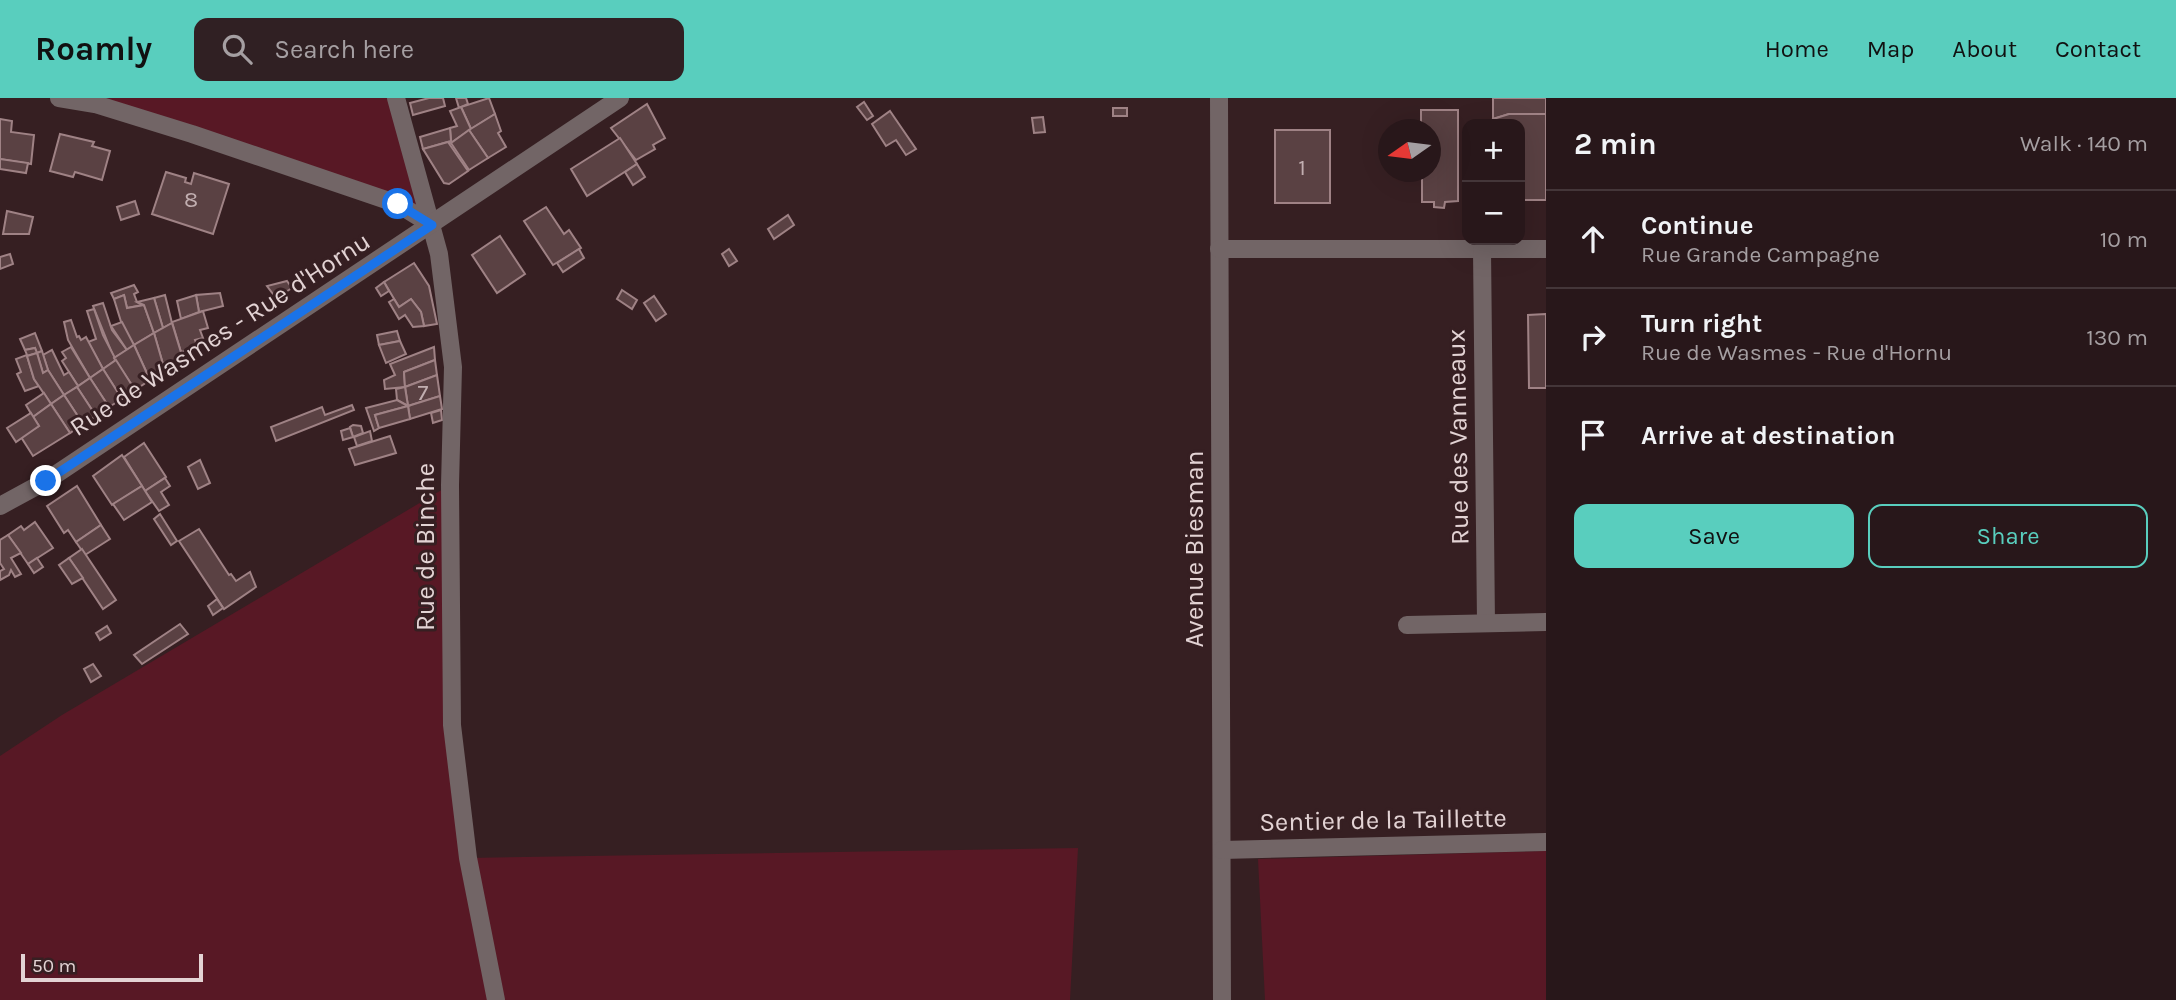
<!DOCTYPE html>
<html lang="en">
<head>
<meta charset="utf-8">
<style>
  body { margin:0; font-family:Karla,sans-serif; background:#302023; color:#f1f3f6 }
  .controls { position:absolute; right:21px; top:21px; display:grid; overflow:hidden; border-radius:14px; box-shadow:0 7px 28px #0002 }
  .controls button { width:63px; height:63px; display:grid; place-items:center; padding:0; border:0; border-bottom:2px solid #443639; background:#28171a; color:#f1f3f6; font:35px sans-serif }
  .compass { position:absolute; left:1378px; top:21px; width:63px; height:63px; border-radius:50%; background:#28171a; box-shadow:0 7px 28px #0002; rotate:256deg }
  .scale { position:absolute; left:21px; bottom:18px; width:182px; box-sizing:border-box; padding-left:7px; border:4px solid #e3d3d4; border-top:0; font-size:19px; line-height:24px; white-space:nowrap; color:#e3d3d4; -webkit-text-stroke:5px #361f22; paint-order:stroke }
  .stop { position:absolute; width:21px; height:21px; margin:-16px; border:5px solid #1a73e8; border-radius:50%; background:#fff }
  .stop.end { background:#1a73e8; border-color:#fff; box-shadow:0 2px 7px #0008 }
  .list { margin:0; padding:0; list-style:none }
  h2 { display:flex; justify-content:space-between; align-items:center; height:91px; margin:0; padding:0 28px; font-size:30px }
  h2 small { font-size:23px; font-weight:400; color:#a59fa2 }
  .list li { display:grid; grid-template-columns:46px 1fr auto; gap:21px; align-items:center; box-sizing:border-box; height:98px; padding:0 28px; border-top:2px solid #443639 }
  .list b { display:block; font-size:26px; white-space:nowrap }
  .list p { margin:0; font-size:23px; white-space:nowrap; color:#a59fa2 }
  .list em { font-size:23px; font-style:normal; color:#a59fa2 }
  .actions { display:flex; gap:14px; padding:21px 28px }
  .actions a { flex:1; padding:16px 0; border:2px solid #59cebe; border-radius:14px; text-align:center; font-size:24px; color:#59cebe }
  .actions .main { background:#59cebe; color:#111 }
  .icon { flex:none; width:38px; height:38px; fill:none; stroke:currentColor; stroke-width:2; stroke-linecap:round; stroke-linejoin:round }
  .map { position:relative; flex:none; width:1546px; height:902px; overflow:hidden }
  header { display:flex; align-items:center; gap:42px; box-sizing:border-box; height:98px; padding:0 35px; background:#59cebe; color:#111 }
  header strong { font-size:33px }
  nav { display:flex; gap:38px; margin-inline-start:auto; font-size:24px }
  .search { width:490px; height:63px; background:#302023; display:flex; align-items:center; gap:18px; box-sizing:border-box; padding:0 24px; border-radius:14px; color:#a59fa2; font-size:26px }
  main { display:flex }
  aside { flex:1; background:#28171a }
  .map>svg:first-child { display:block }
  .green { fill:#581825 }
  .building { fill:#5a4143; stroke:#9f8285; stroke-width:2 }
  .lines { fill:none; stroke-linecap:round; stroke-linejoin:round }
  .minor { stroke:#726566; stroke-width:18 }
  .route { stroke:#1a73e8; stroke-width:9 }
  .labels { text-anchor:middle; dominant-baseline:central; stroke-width:6; stroke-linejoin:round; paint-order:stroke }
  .number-label { font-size:23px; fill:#c1aeb0 }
  .street-label { font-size:26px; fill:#e3d3d4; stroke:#361f22 }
</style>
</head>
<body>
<header>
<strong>Roamly</strong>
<div class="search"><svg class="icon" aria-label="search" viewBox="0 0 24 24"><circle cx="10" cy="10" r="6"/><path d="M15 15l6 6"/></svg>Search here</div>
<nav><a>Home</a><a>Map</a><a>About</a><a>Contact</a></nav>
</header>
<main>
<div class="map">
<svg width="1546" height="902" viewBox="0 0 1546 902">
  <rect width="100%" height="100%" fill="#361f22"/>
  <g class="green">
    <polygon points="95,0 396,0 432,127"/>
    <polygon points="450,387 452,627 468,760 1078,750 1070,902 0,902 0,658 62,617"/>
    <polygon points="1546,753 1546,902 1265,902 1258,761"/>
  </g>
  <g class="building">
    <polygon points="429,0 443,0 445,8 413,17 410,5"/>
    <polygon points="456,0 466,0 468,6 459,10"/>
    <polygon points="489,0 495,16 471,31 461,9"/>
    <polygon points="1493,0 1546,0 1546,16 1509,16 1493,21"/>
    <polygon points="864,4 873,18 867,22 857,9"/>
    <polygon points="647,6 665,40 653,47 655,51 636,62 611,30"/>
    <polygon points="461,9 471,31 451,45 448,44 451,43 450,30 457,28 450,13"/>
    <rect x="1113" y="10" width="14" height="8"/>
    <polygon points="1421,12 1458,12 1458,103 1445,104 1444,110 1434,109 1434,104 1422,104 1422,74 1430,74 1430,32 1421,32"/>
    <polygon points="890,13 916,51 906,57 896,42 886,48 872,26"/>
    <polygon points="495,16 501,33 498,35 506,49 488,60 469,32"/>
    <polygon points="1509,16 1546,16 1546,102 1520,102 1520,26 1494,26 1493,21"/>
    <polygon points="1043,19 1045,34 1034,35 1032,20"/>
    <polygon points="0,21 12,23 11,34 34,37 31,66 0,61"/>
    <polygon points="450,30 451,43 423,51 420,39"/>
    <polygon points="469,32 488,60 469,72 451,45"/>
    <rect x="1275" y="32" width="55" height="73"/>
    <polygon points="60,36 94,44 92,48 110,53 102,82 75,74 73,79 50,73"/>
    <polygon points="620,40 637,66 587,98 571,71"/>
    <polygon points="448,44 468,73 449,86 444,85 423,51"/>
    <polygon points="0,61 28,65 26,75 0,71"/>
    <polygon points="637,66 645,79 633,87 625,74"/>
    <polygon points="166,74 186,80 185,84 191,86 194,75 229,86 213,136 152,116"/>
    <polygon points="135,103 139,116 121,122 117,109"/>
    <polygon points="546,109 564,136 569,132 581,150 553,167 524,123"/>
    <polygon points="7,113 33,119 29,136 3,136"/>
    <polygon points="788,117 794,127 774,141 768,131"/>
    <polygon points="500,138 525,176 497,195 472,157"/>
    <polygon points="579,151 584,160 563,174 557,165"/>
    <polygon points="729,151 737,163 729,168 722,156"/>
    <polygon points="10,156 13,166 0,171 0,159"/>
    <polygon points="414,165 429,188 437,226 424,228 421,214 411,201 399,209 384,184"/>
    <polygon points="287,183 292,190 276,200 267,188"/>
    <polygon points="384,184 389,193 381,198 376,190"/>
    <polygon points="134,187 138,194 134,196 137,204 143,207 127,210 124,197 114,201 111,195"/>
    <polygon points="622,192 637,202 632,211 617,201"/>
    <polygon points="220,195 223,208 199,214 196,197"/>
    <polygon points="124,197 127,210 144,207 154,235 134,247 123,230 114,201"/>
    <polygon points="165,197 172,225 163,230 154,200"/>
    <polygon points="196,197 199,214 181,221 177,203"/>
    <polygon points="654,198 666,216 656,223 644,205"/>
    <polygon points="154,200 163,230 154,235 144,207 137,204"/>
    <polygon points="394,201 399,209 411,201 421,214 424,228 413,229 405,217 399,221 389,204"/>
    <polygon points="103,205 112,232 127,252 114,260 93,208"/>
    <polygon points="94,211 103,237 116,262 103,271 88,244 96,241 87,213"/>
    <polygon points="203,213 208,230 200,232 203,240 195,242 198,250 181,254 172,224"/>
    <polygon points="1546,216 1546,290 1529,290 1528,217"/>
    <polygon points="71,222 77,239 79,238 81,242 86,239 103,271 90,280 68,242 64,224"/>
    <polygon points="122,224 134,247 127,252 111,228"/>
    <polygon points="172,225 183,261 165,273 154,235"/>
    <polygon points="397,233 400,243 379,247 377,237"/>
    <polygon points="35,235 42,253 37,255 35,250 25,252 20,241"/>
    <polygon points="154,235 165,273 150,282 134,247"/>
    <polygon points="400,243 406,256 386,265 379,247"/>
    <polygon points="134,247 150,282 135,292 114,260"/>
    <polygon points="71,249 90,280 78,288 62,263 66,260 62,254"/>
    <polygon points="434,249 435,262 404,274 405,289 385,291 384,282 395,277 390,266"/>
    <polygon points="35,250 37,255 27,258 34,281 39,288 25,293 17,276 21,274 16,261 27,257 25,252"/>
    <polygon points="52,252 64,277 69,274 78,288 64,297 48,272 43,257"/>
    <polygon points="42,253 48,272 43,275 37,255"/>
    <polygon points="37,255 43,275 48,272 64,297 51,306 34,281 27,258"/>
    <polygon points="116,262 135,292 122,301 103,271"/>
    <polygon points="435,262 437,277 405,289 404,274"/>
    <polygon points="103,271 122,301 109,309 90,280"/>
    <polygon points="437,277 440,298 408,308 405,289"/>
    <polygon points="90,280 109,309 96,318 77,289"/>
    <polygon points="77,289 96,318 83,326 64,297"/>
    <polygon points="405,289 408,308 397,302 396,291"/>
    <polygon points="44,295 51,306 33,319 26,307"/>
    <polygon points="64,297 83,326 70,335 51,306"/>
    <polygon points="440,298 442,311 410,321 408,308"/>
    <polygon points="397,302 408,308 375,317 379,330 374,333 366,310"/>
    <polygon points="51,306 70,335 33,358 21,339 39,328 33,319"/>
    <polygon points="352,307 354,312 276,343 271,329 322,309 325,317"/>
    <polygon points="408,308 410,321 379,330 375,317"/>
    <polygon points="441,312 442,322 433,325 431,315"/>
    <polygon points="31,315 39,328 16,344 7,330"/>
    <polygon points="353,327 361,328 363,335 353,339 350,329"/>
    <polygon points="350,330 353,339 343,342 341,333"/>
    <polygon points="370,333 372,343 357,348 354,339"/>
    <polygon points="390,338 396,355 355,367 349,351"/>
    <polygon points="144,345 166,379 145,393 124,359"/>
    <polygon points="122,357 142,388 112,407 93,378"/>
    <polygon points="200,362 210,385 198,391 188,369"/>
    <polygon points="165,380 170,388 161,394 169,407 159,413 145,393"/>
    <polygon points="77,388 101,427 76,444 68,432 64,435 47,408"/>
    <polygon points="142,388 152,404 124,422 113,406"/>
    <polygon points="160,416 177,443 171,447 154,421"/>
    <polygon points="35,424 53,450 28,466 8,437 21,428 24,432"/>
    <polygon points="101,427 110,441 85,457 76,444"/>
    <polygon points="199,431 229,477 231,476 236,483 250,474 256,489 224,511 179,443"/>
    <polygon points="8,437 21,455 11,460 21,476 15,479 11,472 9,477 0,482 0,473 4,471 0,465 0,442"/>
    <polygon points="82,451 116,502 103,511 69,460"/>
    <polygon points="37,460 43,469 34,475 28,466"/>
    <polygon points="69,460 83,480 72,486 59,467"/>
    <polygon points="217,501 223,510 213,517 208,508"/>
    <polygon points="180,526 188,536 142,566 134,557"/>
    <polygon points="107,528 111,535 100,542 96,535"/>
    <polygon points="93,566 101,578 91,584 84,571"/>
  </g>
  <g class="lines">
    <g class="minor">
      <polyline points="59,0 95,6 192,36 398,106 432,127"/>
      <polyline points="396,0 439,156 453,269 450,387 452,627 468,760 496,902"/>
      <polyline points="1219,0 1222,902"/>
      <polyline points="1219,151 1546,151"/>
      <polyline points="1482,152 1486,525"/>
      <polyline points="0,408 46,383 620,0"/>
      <polyline points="1407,527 1546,524"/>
      <polyline points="1222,752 1546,744"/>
    </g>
  </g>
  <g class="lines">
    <polyline class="route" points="46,383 432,127 398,106"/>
  </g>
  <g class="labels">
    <g class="number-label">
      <text x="1302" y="69">1</text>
      <text x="191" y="101">8</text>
      <text x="423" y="294">7</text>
    </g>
    <g class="street-label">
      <text transform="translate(220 236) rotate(-33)">Rue de Wasmes - Rue d'Hornu</text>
      <text transform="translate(1458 339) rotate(-91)">Rue des Vanneaux</text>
      <text transform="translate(425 449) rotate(-90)">Rue de Binche</text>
      <text transform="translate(1194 451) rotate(-90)">Avenue Biesman</text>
      <text transform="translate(1383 722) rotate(-1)">Sentier de la Taillette</text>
    </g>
  </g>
</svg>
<div class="controls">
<button>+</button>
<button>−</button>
</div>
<svg class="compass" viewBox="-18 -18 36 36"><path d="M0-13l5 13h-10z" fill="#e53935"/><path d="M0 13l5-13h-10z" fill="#a59fa2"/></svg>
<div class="scale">50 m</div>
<div class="stop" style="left:398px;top:106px"></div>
<div class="stop end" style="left:46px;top:383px"></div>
</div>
<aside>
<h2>2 min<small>Walk · 140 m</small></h2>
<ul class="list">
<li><svg class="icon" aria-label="ahead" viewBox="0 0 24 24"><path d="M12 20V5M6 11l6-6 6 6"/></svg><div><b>Continue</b><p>Rue Grande Campagne</p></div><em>10 m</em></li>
<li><svg class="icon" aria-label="right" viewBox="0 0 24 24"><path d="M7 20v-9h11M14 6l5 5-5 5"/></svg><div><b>Turn right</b><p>Rue de Wasmes - Rue d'Hornu</p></div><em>130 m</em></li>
<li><svg class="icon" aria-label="arrive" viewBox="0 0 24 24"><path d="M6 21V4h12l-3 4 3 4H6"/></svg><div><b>Arrive at destination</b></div></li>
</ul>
<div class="actions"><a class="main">Save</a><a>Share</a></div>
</aside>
</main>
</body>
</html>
